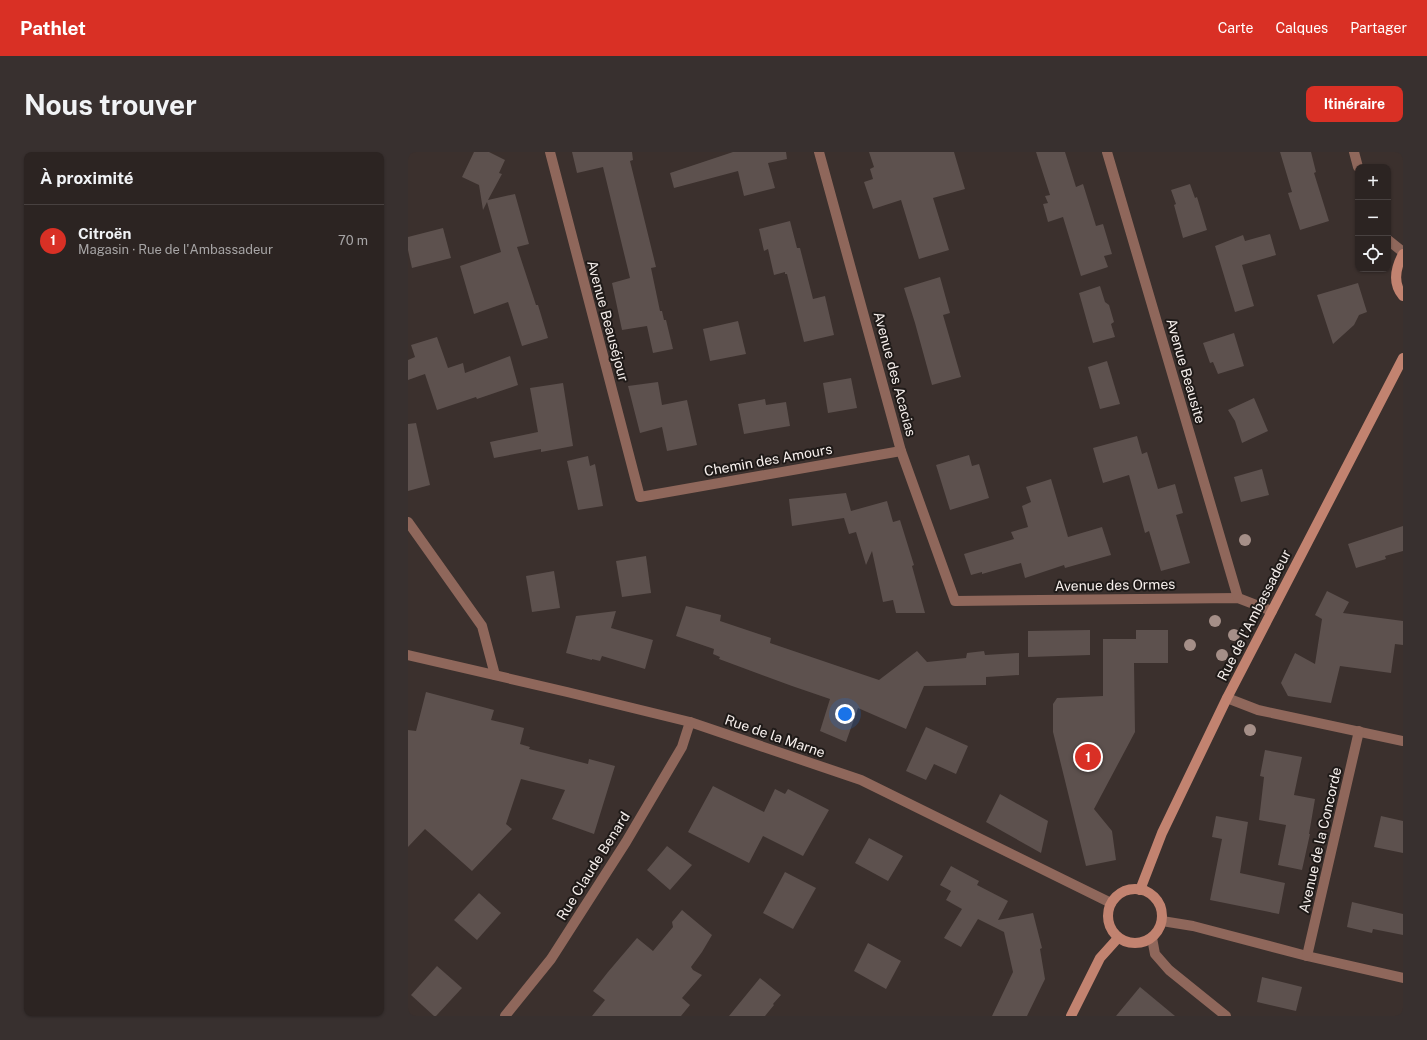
<!DOCTYPE html>
<html lang="fr">
<head>
<meta charset="utf-8">
<style>
  body { margin:0; font-family:"Public Sans",sans-serif; background:#38302f; color:#f1f3f6 }
  .controls { position:absolute; right:12px; top:12px; display:grid; overflow:hidden; border-radius:8px; box-shadow:0 1px 3px #0004 }
  .controls button { width:36px; height:36px; display:grid; place-items:center; padding:0; border:0; border-bottom:1px solid #484140; background:#2c2422; color:#f1f3f6; font:20px sans-serif }
  .you { position:absolute; left:437px; top:562px; width:14px; height:14px; margin:-10px; border:3px solid #fff; border-radius:50%; background:#1a73e8; box-shadow:0 0 0 6px #1a73e833 }
  .badge { display:grid; place-items:center; width:26px; height:26px; border-radius:50%; background:#d93025; color:#fff; font-size:13px; font-weight:700 }
  .pin { position:absolute; translate:-50% -50%; border:2px solid #fff; box-shadow:0 1px 4px #0006 }
  .list { margin:0; padding:0; list-style:none }
  h2 { display:flex; justify-content:space-between; align-items:center; height:52px; margin:0; padding:0 16px; font-size:17px }
  h2 small { font-size:13px; font-weight:400; color:#a6a4a5 }
  .list li { display:grid; grid-template-columns:26px 1fr auto; gap:12px; align-items:center; box-sizing:border-box; height:72px; padding:0 16px; border-top:1px solid #484140 }
  .list b { display:block; font-size:15px; white-space:nowrap }
  .list p { margin:0; font-size:13px; white-space:nowrap; color:#a6a4a5 }
  .list em { font-size:13px; font-style:normal; color:#a6a4a5 }
  .icon { flex:none; width:22px; height:22px; fill:none; stroke:currentColor; stroke-width:2; stroke-linecap:round; stroke-linejoin:round }
  .map { position:relative; flex:none; width:995px; height:864px; overflow:hidden; border-radius:8px }
  header { display:flex; align-items:center; gap:24px; box-sizing:border-box; height:56px; padding:0 20px; background:#d93025; color:#fff }
  header strong { font-size:19px }
  nav { display:flex; gap:22px; margin-inline-start:auto; font-size:14px }
  .intro { display:flex; align-items:center; justify-content:space-between; box-sizing:border-box; height:96px; padding:0 24px }
  h1 { margin:0; font-size:28px }
  .button { padding:10px 18px; border-radius:8px; background:#d93025; color:#fff; font-size:14px; font-weight:700 }
  main { display:flex; gap:24px; padding:0 24px }
  aside { flex:1; background:#2c2422; border-radius:8px; box-shadow:0 1px 3px #0004 }
  .map>svg:first-child { display:block }
  .building { fill:#5d514e }
  .lines { fill:none; stroke-linecap:round; stroke-linejoin:round }
  .minor { stroke:#8f675b; stroke-width:10 }
  .tertiary { stroke:#8f675b; stroke-width:10 }
  .secondary { stroke:#c28370; stroke-width:10 }
  .tree { fill:#a58f88 }
  .labels { text-anchor:middle; dominant-baseline:central; stroke-width:4; stroke-linejoin:round; paint-order:stroke }
  .street-label { font-size:14px; fill:#f6efec; stroke:#1f1a18 }
</style>
</head>
<body>
<header>
<strong>Pathlet</strong>
<nav><a>Carte</a><a>Calques</a><a>Partager</a></nav>
</header>
<div class="intro"><h1>Nous trouver</h1><a class="button">Itinéraire</a></div>
<main>
<aside>
<h2>À proximité<small></small></h2>
<ul class="list">
<li><span class="badge">1</span><div><b>Citroën</b><p>Magasin · Rue de l'Ambassadeur</p></div><em>70 m</em></li>
</ul>
</aside>
<div class="map">
<svg width="995" height="864" viewBox="0 0 995 864">
  <rect width="100%" height="100%" fill="#3b302d"/>
  <g class="building">
    <polygon points="66,0 81,0 97,8 91,21 94,22 80,48 107,42 121,92 109,95 128,153 130,153 140,186 114,194 100,150 66,162 52,114 93,100 79,50 75,58 71,33 54,25"/>
    <polygon points="164,0 224,0 225,8 222,9 248,115 243,116 252,159 254,159 256,168 258,168 265,197 245,201 239,174 214,178 204,131 222,126 195,15 169,21"/>
    <polygon points="325,0 378,0 379,7 360,11 367,36 336,44 330,19 266,36 262,21"/>
    <polygon points="461,0 546,0 557,37 525,46 541,98 511,107 493,48 465,57 456,30 465,27 462,17 466,15"/>
    <polygon points="628,0 657,0 668,35 675,32 688,74 695,72 704,102 696,104 700,115 673,124 655,65 640,70 635,52 640,51 637,44 642,43"/>
    <polygon points="872,0 903,0 908,20 906,21 921,69 892,78 880,41 884,40"/>
    <polygon points="782,32 787,46 789,45 799,78 775,86 766,53 768,52 763,38"/>
    <polygon points="382,69 389,96 392,96 405,147 417,144 426,183 396,190 379,122 377,122 377,120 366,123 360,97 356,99 351,77"/>
    <polygon points="35,76 43,106 4,116 0,98 0,85"/>
    <polygon points="862,82 868,103 834,113 846,154 827,160 807,94 835,83 837,89"/>
    <polygon points="532,125 542,161 535,163 553,225 524,233 507,171 496,136"/>
    <polygon points="950,131 959,160 951,163 946,173 925,192 909,143"/>
    <polygon points="692,134 697,150 701,153 706,170 703,172 707,185 685,191 671,141"/>
    <polygon points="330,169 338,202 302,209 295,177"/>
    <polygon points="826,181 836,214 810,222 805,210 802,211 795,191"/>
    <polygon points="29,185 40,216 55,211 57,221 102,204 110,233 69,247 68,245 29,258 17,222 0,228 0,208 7,205 3,193"/>
    <polygon points="699,209 712,252 692,257 680,215"/>
    <polygon points="443,226 449,256 420,261 415,231"/>
    <polygon points="250,230 254,253 279,248 289,293 259,299 254,275 232,281 220,234"/>
    <polygon points="155,231 165,294 133,300 133,297 86,306 82,290 130,280 122,236"/>
    <polygon points="846,246 860,279 834,291 827,269 820,258"/>
    <polygon points="357,247 358,253 378,250 382,274 336,282 330,252"/>
    <polygon points="8,271 22,333 0,339 0,272"/>
    <polygon points="729,284 734,302 739,300 750,337 767,332 775,361 768,363 782,411 753,419 741,379 737,381 721,323 695,331 685,296"/>
    <polygon points="561,303 564,314 571,312 581,346 542,358 528,313"/>
    <polygon points="180,304 182,314 187,312 195,354 170,358 159,309"/>
    <polygon points="854,317 861,343 833,350 826,325"/>
    <polygon points="643,327 660,385 694,375 703,403 657,416 656,413 617,426 613,411 574,422 574,420 563,423 556,402 606,387 603,380 620,375 614,354 623,350 618,335"/>
    <polygon points="438,341 443,359 479,349 485,370 492,368 506,413 504,414 517,461 488,461 485,448 475,450 464,399 458,413 448,380 441,382 436,366 384,374 381,347"/>
    <polygon points="995,374 995,399 977,404 978,407 948,416 940,392"/>
    <polygon points="238,404 243,441 214,445 208,409"/>
    <polygon points="146,419 152,456 124,460 118,424"/>
    <polygon points="919,439 941,450 935,461 995,469 995,493 987,492 983,521 932,514 923,551 880,544 873,531 887,501 907,512 914,467 907,463"/>
    <polygon points="278,454 313,463 312,469 363,486 362,491 471,528 509,499 519,510 558,506 559,501 576,499 577,503 611,501 611,523 578,525 578,533 516,534 498,577 450,556 438,590 412,579 422,547 384,534 311,507 312,505 305,502 306,497 268,484"/>
    <polygon points="208,459 203,476 245,488 237,517 194,504 192,509 184,507 184,508 158,501 168,464"/>
    <polygon points="682,478 682,503 620,505 620,479"/>
    <polygon points="728,478 760,478 760,511 726,511 727,580 686,657 704,679 708,708 678,714 645,580 645,552 649,546 695,544 695,487 728,487"/>
    <polygon points="18,540 86,558 83,568 116,576 112,592 122,595 121,597 180,612 181,607 207,614 186,682 144,667 157,638 113,627 98,672 104,677 64,719 17,677 0,695 0,578 8,579"/>
    <polygon points="518,575 560,594 548,622 526,612 518,628 498,619"/>
    <polygon points="857,598 894,605 886,643 907,647 901,682 902,682 894,718 870,713 878,673 851,668 856,625 852,624"/>
    <polygon points="305,634 356,660 367,637 377,642 380,637 421,658 395,704 355,684 341,711 280,680"/>
    <polygon points="592,642 640,669 633,701 578,670"/>
    <polygon points="808,664 840,670 832,721 877,731 871,762 802,748 814,687 804,685"/>
    <polygon points="973,664 995,669 995,701 966,695"/>
    <polygon points="461,686 495,704 480,729 447,711"/>
    <polygon points="259,694 284,713 262,738 239,718"/>
    <polygon points="543,714 571,729 569,733 600,749 590,768 625,761 634,796 632,797 637,827 619,864 584,864 605,820 596,780 570,767 553,795 536,786 554,757 538,748 543,739 532,733"/>
    <polygon points="377,720 408,736 385,777 355,761"/>
    <polygon points="71,741 93,761 69,788 46,768"/>
    <polygon points="944,750 995,762 995,783 965,777 964,781 939,775"/>
    <polygon points="274,758 304,783 294,800 283,815 285,818 294,823 274,846 282,853 273,864 184,864 197,848 185,839 200,820 229,786 245,799 265,775 264,770"/>
    <polygon points="460,791 493,809 478,837 446,819"/>
    <polygon points="29,814 54,836 28,864 26,864 3,843"/>
    <polygon points="854,825 894,835 888,859 849,850"/>
    <polygon points="352,826 373,843 365,852 366,853 357,864 321,864"/>
    <polygon points="732,835 767,864 708,864"/>
  </g>
  <g class="lines">
    <g class="minor">
      <polyline points="142,0 232,345 493,299"/>
      <polyline points="411,0 493,299 547,449 830,446 864,459"/>
      <polyline points="699,0 830,446"/>
      <polyline points="946,0 950,15"/>
      <polyline points="980,88 995,100"/>
      <polyline points="0,370 74,474 87,523"/>
      <polyline points="819,546 850,558 995,589"/>
      <polyline points="754,769 785,774 899,804 995,826"/>
      <polyline points="744,786 747,802 761,818 818,864"/>
      <polyline points="899,804 951,579"/>
      <polyline points="97,864 143,807 218,690 274,595 282,570"/>
    </g>
    <polyline class="tertiary" points="0,503 159,540 282,570 453,628 703,751"/>
    <g class="secondary">
      <path d="M995,102C988,115 984,131 995,144"/>
      <circle cx="727" cy="764" r="27"/>
      <polyline points="732,738 754,681 819,546 995,206"/>
      <polyline points="663,864 692,806 710,786"/>
    </g>
  </g>
  <g class="tree">
    <circle cx="837" cy="388" r="6"/>
    <circle cx="807" cy="469" r="6"/>
    <circle cx="826" cy="483" r="6"/>
    <circle cx="782" cy="493" r="6"/>
    <circle cx="814" cy="503" r="6"/>
    <circle cx="842" cy="578" r="6"/>
  </g>
  <g class="labels">
    <g class="street-label">
      <text transform="translate(200 169) rotate(75)">Avenue Beauséjour</text>
      <text transform="translate(778 219) rotate(74)">Avenue Beausite</text>
      <text transform="translate(487 222) rotate(75)">Avenue des Acacias</text>
      <text transform="translate(360 308) rotate(-10)">Chemin des Amours</text>
      <text transform="translate(707 433) rotate(-1)">Avenue des Ormes</text>
      <text transform="translate(846 463) rotate(-63)">Rue de l'Ambassadeur</text>
      <text transform="translate(367 584) rotate(19)">Rue de la Marne</text>
      <text transform="translate(912 688) rotate(-77)">Avenue de la Concorde</text>
      <text transform="translate(185 714) rotate(-58)">Rue Claude Benard</text>
    </g>
  </g>
</svg>
<div class="controls">
<button>+</button>
<button>−</button>
<button><svg class="icon" aria-label="locate" viewBox="0 0 24 24"><circle cx="12" cy="12" r="6"/><path d="M12 2v4M12 18v4M2 12h4M18 12h4"/></svg></button>
</div>
<div class="you"></div>
<div class="pin badge" style="left:680px;top:605px">1</div>
</div>
</main>
</body>
</html>
